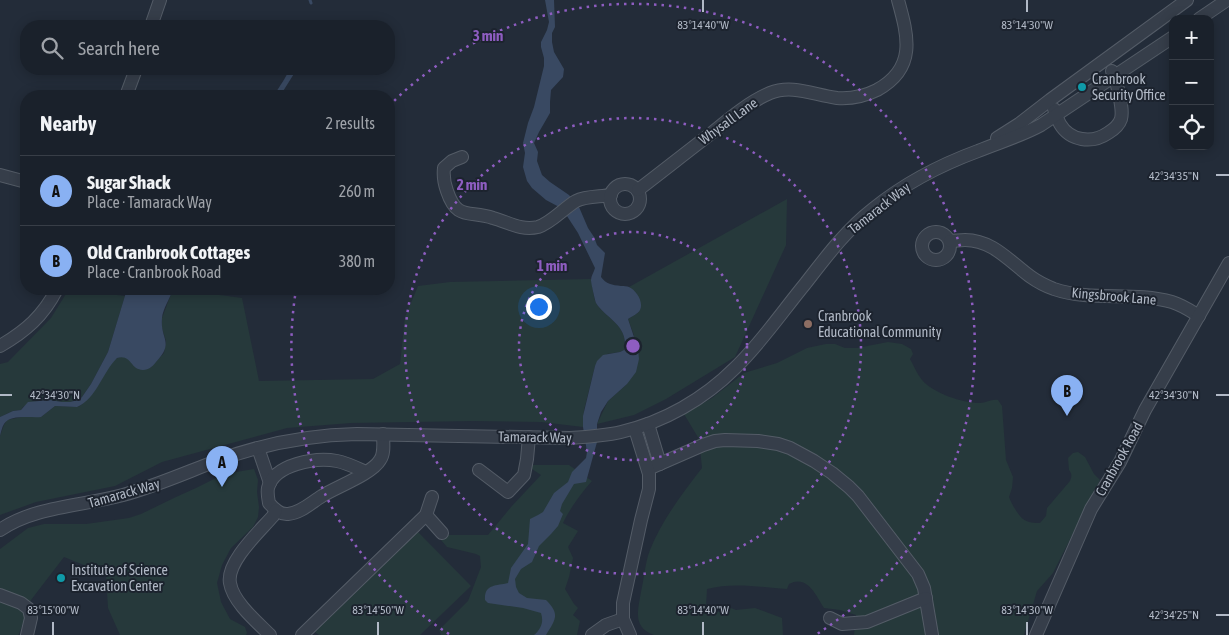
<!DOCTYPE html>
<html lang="en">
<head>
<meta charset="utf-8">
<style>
  body { margin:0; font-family:"Asap Condensed",sans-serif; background:#232933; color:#f1f3f6 }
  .controls { position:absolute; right:15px; top:15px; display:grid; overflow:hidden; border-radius:10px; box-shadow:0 2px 12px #0003 }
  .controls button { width:45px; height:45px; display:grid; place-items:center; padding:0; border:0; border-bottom:1px solid #383e47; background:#1a212b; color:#f1f3f6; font:25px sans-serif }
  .you { position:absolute; left:538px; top:306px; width:18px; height:18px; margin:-12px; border:4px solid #fff; border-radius:50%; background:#1a73e8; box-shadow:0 0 0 8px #1a73e833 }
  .badge { display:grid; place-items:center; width:32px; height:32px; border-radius:50%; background:#89b1f3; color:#111; font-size:16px; font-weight:700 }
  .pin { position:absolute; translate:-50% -41px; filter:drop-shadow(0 1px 2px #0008) }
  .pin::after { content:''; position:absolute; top:26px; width:18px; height:15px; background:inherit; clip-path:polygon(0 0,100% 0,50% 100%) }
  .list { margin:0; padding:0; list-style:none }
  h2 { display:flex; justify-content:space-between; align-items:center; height:65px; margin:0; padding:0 20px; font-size:21px }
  h2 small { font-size:16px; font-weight:400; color:#9fa3a9 }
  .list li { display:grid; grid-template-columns:32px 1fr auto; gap:15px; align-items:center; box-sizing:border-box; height:70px; padding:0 20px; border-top:1px solid #383e47 }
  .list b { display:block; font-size:19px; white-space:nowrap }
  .list p { margin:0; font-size:16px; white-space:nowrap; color:#9fa3a9 }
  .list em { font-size:16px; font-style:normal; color:#9fa3a9 }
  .icon { flex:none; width:28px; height:28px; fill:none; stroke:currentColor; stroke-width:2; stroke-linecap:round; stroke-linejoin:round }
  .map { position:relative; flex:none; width:1229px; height:635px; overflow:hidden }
  .search { position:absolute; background:#1a212b; box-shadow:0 2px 12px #0003; left:20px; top:20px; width:375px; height:55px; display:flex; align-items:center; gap:12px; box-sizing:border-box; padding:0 18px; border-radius:20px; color:#9fa3a9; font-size:19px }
  .panel { position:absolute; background:#1a212b; box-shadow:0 2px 12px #0003; left:20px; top:90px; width:375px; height:205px; border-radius:20px }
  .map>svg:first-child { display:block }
  .green { fill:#26393b }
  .water { fill:#394962 }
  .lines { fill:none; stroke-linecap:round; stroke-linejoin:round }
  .stream { stroke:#394962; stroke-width:3 }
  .minor-casing { stroke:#545c67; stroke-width:14 }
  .minor { stroke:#363e4a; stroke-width:12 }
  .ticks { fill:none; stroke:#b1b9c6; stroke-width:2 }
  .ring { fill:none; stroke:#8e5dc1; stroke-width:2.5; stroke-dasharray:2.5 5 }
  .culture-dot { fill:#0f9aa8; stroke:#1c232e; stroke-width:2 }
  .education-dot { fill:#8d6e63; stroke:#1c232e; stroke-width:2 }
  .labels { text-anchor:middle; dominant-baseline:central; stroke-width:4; stroke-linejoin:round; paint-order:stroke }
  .poi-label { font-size:14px; fill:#b1b9c6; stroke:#1c232e; text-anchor:start }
  .street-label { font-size:14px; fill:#b1b9c6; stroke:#1c232e }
  .ticks-label { font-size:12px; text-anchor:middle; fill:#b1b9c6; stroke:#1c232e; stroke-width:4; stroke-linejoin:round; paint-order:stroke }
  .centre { fill:#8e5dc1; stroke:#1c232e; stroke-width:2.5 }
  .ring-label { font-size:15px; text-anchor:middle; font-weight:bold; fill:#8e5dc1; stroke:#1c232e; stroke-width:4; stroke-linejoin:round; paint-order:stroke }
</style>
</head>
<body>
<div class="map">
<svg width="1229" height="635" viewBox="0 0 1229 635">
  <rect width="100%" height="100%" fill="#232c39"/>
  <g class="green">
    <polygon points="787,199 786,245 735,357 666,399 634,415 597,424 608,401 627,384 634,335 628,319 639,312 637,294 629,287"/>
    <path d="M591,279C593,287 593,296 596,303C605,318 630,326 624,350L620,352L607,354L595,366L584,410L583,427L541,422L473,421L351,423L287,428L162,462L115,486L36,502L0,515V436L4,425L7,420L22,417H41L55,406L77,407L80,406C86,399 93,392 99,384C104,377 112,354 124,357C130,358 143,365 150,368L164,353L166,341L162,328V318L173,289H183L190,291L242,298L259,381L373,379L400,364L405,317L418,286L450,282Z"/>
    <polygon points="69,289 125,296 108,352 91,384 82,397 78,400 70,402 62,402 50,400 39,400 23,407 21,410 13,411 0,417 0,364 8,362 51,318"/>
    <path d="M888,342L902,344L911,349L913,354L910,359C914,366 917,374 922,380C933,393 962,403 980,403C986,403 991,399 998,400L1002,406L1006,460L1013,477L1012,488L1009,497C1011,503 1018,515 1023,519C1028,523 1035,523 1040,523L1046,516L1047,508L1070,481C1072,476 1072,474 1069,470L1068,458L1073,453L1078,452L1085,457L1094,474L1100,480L1053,573L1037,591L1024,635H854L856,615L840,610L824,608C816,595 807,574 789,584L787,589C761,587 732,582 707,589L706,606L707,611L721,612L728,607L736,610L755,608L782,618L783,635H654C632,627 638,610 641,592C644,580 645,562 650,550C662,520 682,494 702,468L699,439L684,414L712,398L744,373L777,363L807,348L826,344H835L845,348H857Z"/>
    <path d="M532,465H569L592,481C582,492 569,510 563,523L578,531L568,547L573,558L569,577L565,589L574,604L578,608L573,615L580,621L577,635H441L439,630L468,601L481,567L480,556L476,554L447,547L441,540L443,535H488L511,507L541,475L532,469Z"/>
    <polygon points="254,469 258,480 257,492 259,507 258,517 253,527 231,548 222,565 217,583 221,602 230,619 245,627 247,633 246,635 120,635 108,608 106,574 64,557 31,600 19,634 18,635 0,635 0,549 28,528 44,524 86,524 129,518 141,514 176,497 196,488 214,479 230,473"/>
    <polygon points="418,532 471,586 420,635 319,635 315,632"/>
  </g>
  <g class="water">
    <path d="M545,0H554L555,27L552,33V42L554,52L564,69L563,77L551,90L550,102V113L539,132L534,143L538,152L537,161L542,175L550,182L569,195L579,207L588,228L594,237L597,245L605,253L601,277C606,284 612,285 621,286C624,286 627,286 629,287C636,290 644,302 640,310C638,314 632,316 628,319L638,349L639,359L636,372L627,384L608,401L601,412L597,424V442L586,482L574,484L562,504L560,511L563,514L558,526L551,534L539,546L532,562L521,569L515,579L516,587L519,593L527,598L546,600C560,614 556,619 546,635H534C541,629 544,622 541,613L523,608L488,603L485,600C484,584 496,586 508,583L511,568L528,544L530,519L538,515L543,512L554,493L568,482L572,472L586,458L587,452L583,427V416L595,366L597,361L603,355L620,352L624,350C630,326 605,318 596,303C595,300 591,283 591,280C591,276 594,272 595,268L578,233L565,213L561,208L546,200L532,188L527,181L523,167L525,153L523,143L528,123L534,107L544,66V58L541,47V42L547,30L549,22Z"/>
    <path d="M289,69H297L280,96H274C278,88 287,77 289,69Z"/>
    <path d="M127,289H173C170,299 163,308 162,318C160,340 175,342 156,362C153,366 149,370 143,370C130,370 132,354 117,358C102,373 97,398 77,407L55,406L41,417C31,418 10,414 4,424C2,427 1,432 0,436V417L13,411L21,410L28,402L50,400L62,402H70L78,400L82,397L91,384L108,352Z"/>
  </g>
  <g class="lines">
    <polyline class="stream" points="310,0 311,3"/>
    <defs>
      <g id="minor">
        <polyline points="1199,19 1227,0"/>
        <polyline points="151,26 160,0"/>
        <polyline points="126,96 136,69"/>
        <path d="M1054,109C1056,114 1057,119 1060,124C1070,141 1092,144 1108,133C1113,130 1119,125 1121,119C1124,108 1117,88 1115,76L1112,71"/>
        <polyline points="997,138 1019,124 1050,100 1187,0"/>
        <path d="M462,157L452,161L444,168C443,177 444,183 447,191C457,221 469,210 493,218C508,222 521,231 538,227C551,223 564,208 576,201C586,196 600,197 611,195"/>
        <polyline points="0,175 26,182"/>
        <circle cx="625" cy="199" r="15"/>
        <path d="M638,190C663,171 688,151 713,132C730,118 749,102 770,93C792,84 814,95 837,98C851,99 865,96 877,90C917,68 908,36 898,0"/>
        <circle cx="936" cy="246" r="14"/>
        <path d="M950,241C955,241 960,240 965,240C993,240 1010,262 1031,277C1038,282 1046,286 1054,289C1092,302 1133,291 1172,302C1182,305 1191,311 1199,316"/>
        <path d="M0,346C26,331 43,316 57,289"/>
        <polyline points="648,424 660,464"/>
        <polyline points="258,448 270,483"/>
        <polyline points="648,469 703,445 715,441 725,440 758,441 778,444 790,448 814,461 832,473 849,487 858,496 918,574 924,588 932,635"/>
        <polyline points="479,470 508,492 524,475 527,459 529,437"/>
        <path d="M366,472C357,468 347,463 337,461C316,457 274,464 268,488C267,493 268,498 269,503C274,509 280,515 288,514C301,513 312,502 322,496C336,487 372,474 380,460C385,453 383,442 383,434"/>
        <polyline points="426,515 442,533"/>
        <path d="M0,530C35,506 83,506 123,495C156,486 187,472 219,460C263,444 310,435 357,434L569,438C586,437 604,436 621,432C664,422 704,399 735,368C761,343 782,312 805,284C826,257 846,230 873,209C905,183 940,165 978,151C1000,142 1021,136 1041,125L1173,37"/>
        <polyline points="0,595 21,603 29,609 31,618 27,635"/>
        <polyline points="830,618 842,624 867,622 926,598"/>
        <path d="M270,635C257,622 233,602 230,583C226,562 260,531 273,516L276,510"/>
        <polyline points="302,635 426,515 432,497"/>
        <polyline points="592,635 606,625 623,619"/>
        <polyline points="630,635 623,619 623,603 641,520 649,489 649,474 635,429"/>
        <polyline points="1036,635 1091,509 1120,462 1145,410 1229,263"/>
      </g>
    </defs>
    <use href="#minor" class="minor-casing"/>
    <use href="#minor" class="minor"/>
  </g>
  <path class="ticks" d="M703,0V12M1027,0V12M1216,175H1229M0,395H12M1216,395H1229M1216,615H1229M53,622V635M378,622V635M703,622V635M1027,622V635"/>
  <g class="ring">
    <circle cx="633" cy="346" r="114"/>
    <circle cx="633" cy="346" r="228"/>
    <path d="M449 634A342 342 0 0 1 296 290M389 106A342 342 0 1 1 817 634"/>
  </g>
  <g class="culture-dot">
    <circle cx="1082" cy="87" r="5"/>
    <circle cx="61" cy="578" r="5"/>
  </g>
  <circle class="education-dot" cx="808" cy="324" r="5"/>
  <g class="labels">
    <g class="poi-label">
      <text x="1092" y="79">Cranbrook<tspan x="1092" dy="16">Security Office</tspan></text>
      <text x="818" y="316">Cranbrook<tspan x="818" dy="16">Educational Community</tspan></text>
      <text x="71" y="570">Institute of Science<tspan x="71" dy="16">Excavation Center</tspan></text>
    </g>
    <g class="street-label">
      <text transform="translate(728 121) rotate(-36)">Whysall Lane</text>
      <text transform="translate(879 208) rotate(-38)">Tamarack Way</text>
      <text transform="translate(1114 296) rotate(5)">Kingsbrook Lane</text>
      <text transform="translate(535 437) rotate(1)">Tamarack Way</text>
      <text transform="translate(1119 459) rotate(-61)">Cranbrook Road</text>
      <text transform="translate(124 493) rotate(-16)">Tamarack Way</text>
    </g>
  </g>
  <g class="ticks-label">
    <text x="703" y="29">83°14'40"W</text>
    <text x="1027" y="29">83°14'30"W</text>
    <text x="1174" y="180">42°34'35"N</text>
    <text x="55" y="399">42°34'30"N</text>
    <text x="1174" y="399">42°34'30"N</text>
    <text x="53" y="614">83°15'00"W</text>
    <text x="378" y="614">83°14'50"W</text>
    <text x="703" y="614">83°14'40"W</text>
    <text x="1027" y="614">83°14'30"W</text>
    <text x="1174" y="619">42°34'25"N</text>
  </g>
  <circle cx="633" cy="346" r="8" class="centre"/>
  <g class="ring-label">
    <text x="488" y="41">3 min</text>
    <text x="472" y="190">2 min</text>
    <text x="552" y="271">1 min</text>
  </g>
</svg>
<div class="controls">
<button>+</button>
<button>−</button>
<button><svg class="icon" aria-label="locate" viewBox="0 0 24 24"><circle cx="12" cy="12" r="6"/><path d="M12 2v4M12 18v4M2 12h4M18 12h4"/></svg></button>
</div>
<div class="you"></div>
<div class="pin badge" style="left:222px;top:487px">A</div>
<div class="pin badge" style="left:1067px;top:416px">B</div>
<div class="search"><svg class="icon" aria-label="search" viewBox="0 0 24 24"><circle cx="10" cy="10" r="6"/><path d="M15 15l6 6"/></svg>Search here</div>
<section class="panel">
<h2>Nearby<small>2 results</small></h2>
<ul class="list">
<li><span class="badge">A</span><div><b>Sugar Shack</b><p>Place · Tamarack Way</p></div><em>260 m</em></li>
<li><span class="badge">B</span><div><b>Old Cranbrook Cottages</b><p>Place · Cranbrook Road</p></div><em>380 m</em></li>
</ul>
</section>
</div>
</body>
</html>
